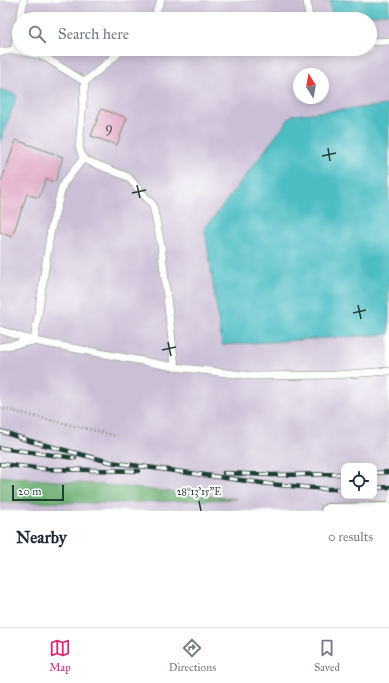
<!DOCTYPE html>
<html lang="en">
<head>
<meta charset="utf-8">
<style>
  body { margin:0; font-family:"IM FELL Great Primer",serif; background:#f2f2f3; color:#1f2937 }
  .controls { position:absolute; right:12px; bottom:12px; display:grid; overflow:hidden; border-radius:8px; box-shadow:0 2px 10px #0003 }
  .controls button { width:36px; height:36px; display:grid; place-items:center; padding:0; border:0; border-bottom:1px solid #e0e1e3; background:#fff; color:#1f2937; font:20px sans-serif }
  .compass { position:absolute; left:293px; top:68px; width:36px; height:36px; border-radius:50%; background:#fff; box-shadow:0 2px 10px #0003; rotate:349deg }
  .scale { position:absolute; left:12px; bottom:10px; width:52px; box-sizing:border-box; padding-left:4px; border:2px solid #1f3d34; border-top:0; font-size:11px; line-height:14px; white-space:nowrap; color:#1f3d34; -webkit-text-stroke:3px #fff; paint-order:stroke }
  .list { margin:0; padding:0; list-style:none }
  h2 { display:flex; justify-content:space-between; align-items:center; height:52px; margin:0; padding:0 16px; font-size:17px }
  h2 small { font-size:13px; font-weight:400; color:#747a83 }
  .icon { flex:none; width:22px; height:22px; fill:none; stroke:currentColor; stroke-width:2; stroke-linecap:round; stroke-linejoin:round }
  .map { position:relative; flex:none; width:389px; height:511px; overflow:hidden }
  .search { position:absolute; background:#fff; box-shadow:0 2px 10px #0003; left:12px; right:12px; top:12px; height:44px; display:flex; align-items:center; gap:10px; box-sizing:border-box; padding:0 14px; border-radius:22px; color:#747a83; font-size:15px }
  .sheet { height:116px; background:#fff }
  nav { display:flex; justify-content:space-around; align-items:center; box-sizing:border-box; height:56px; border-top:1px solid #e0e1e3; background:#fff; font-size:11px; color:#747a83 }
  nav a { display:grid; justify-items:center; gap:2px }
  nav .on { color:#db2777 }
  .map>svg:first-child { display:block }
  .industrial { fill:#cbbfd5; fill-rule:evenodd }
  .forest { fill:#6cae72; stroke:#467653 }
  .water { fill:#4ebdc4; stroke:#367d7c }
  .building { fill:#dea2c1 }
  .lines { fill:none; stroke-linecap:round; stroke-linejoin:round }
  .service-casing { stroke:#858e79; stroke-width:8 }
  .minor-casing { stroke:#858e79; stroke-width:16 }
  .path { stroke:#858e79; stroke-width:2.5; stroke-dasharray:1 3; stroke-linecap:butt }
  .service { stroke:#fff; stroke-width:7 }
  .minor { stroke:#fff; stroke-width:14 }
  .rail-casing { stroke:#1f3d34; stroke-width:4.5 }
  .rail { stroke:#fff; stroke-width:3; stroke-dasharray:9; stroke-linecap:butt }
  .ticks { fill:none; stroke:#1f3d34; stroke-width:1.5 }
  .labels { text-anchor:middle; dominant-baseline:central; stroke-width:4; stroke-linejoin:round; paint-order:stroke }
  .number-label { font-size:14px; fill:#4f5657 }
  .ticks-label { font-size:10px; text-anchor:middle; fill:#1f3d34; stroke:#fff; stroke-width:4; stroke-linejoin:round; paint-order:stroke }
</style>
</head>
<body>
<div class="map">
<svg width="389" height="511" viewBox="0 0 389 511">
  <rect width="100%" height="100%" fill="#fff"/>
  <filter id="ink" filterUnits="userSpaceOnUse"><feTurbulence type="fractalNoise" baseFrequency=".025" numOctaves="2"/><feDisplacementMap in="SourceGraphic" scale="8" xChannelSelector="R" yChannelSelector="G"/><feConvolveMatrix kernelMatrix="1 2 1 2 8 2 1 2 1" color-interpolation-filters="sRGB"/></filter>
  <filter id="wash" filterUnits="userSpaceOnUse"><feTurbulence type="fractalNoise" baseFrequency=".012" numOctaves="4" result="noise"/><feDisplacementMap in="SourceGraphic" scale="16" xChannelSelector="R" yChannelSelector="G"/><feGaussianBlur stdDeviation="0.9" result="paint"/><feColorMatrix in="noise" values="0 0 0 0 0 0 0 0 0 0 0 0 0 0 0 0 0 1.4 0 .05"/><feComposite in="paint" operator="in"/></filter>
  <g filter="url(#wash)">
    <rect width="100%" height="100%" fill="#ebe0be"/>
    <path class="industrial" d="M0,0H389V511H0ZM19,19H370V49H19ZM299,74H323V98H299ZM344,466H374V496H344Z"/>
    <polygon class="forest" points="0,476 125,487 237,499 113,503 0,502"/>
    <g class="water">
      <polygon points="330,0 389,0 389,14 332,18"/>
      <polygon points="0,89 17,95 0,144"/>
      <polygon points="389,105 389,334 222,345 205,229 292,115"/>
    </g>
    <g id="blocks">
      <g class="building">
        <polygon points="101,109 127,118 117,145 91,136"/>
        <polygon points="16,140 63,157 55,182 46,179 39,198 27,194 12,237 0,232 0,185"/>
      </g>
    </g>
  </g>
  <g filter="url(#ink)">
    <use href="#blocks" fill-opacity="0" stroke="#858e79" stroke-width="1"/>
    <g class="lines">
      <defs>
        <g id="service">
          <polyline points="307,0 309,19"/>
          <polyline points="20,19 24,0"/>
          <polyline points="153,19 161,0"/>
          <polyline points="370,42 389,41"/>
          <polyline points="205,49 211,50 246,49"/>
          <polyline points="14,50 19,25"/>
          <polyline points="0,52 14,50 43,56 85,82 123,49"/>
          <polyline points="85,82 79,146 83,159 128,177 153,205 161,245 175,367"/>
          <polyline points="0,330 34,341 175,367 253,376 335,375 389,371"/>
          <polyline points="0,347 34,341 51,229 63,184 83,159"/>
        </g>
        <polyline id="minor" points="328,511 389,510"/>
      </defs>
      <use href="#service" class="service-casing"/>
      <use href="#minor" class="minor-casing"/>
      <polyline class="path" points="0,408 117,436"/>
      <use href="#service" class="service"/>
      <use href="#minor" class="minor"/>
      <defs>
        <g id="rail">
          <polyline points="0,431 30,441 110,462 269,484 325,489 344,489"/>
          <polyline points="0,448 75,458"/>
          <polyline points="0,464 44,469 138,471"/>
          <polyline points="224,473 272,475 344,474"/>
          <polyline points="374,473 389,472"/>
          <polyline points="374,488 389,487"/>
        </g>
      </defs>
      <use href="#rail" class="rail-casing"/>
      <use href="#rail" class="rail"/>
    </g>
  </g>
  <path class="ticks" d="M328,148L330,161M322,156L336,153M137,185L140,198M132,193L146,190M358,305L361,319M353,313L366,310M168,342L171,356M162,350L176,347M199,501L201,511"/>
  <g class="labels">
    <g class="number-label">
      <text x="109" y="127">9</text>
    </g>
  </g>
  <g class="ticks-label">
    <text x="199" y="495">28°13'15"E</text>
  </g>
</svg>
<div class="controls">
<button><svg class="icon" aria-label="locate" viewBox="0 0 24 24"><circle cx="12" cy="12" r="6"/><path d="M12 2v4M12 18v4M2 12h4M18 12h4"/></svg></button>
</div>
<svg class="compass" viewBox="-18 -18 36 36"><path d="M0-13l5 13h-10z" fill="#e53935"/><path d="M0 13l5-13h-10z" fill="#747a83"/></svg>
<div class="scale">20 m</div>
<div class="search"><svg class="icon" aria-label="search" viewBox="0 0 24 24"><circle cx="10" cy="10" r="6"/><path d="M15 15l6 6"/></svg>Search here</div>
</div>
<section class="sheet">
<h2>Nearby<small>0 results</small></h2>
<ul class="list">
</ul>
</section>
<nav>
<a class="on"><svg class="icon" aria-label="map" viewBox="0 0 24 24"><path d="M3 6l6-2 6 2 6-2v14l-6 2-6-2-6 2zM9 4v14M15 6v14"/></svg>Map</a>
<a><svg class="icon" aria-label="directions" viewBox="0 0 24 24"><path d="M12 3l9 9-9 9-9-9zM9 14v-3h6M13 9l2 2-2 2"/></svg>Directions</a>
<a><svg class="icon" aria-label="saved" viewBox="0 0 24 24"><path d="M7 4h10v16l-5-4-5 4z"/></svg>Saved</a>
</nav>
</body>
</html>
